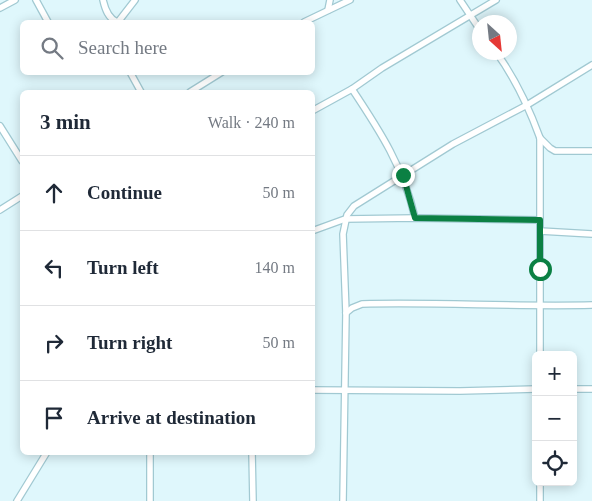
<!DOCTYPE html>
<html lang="en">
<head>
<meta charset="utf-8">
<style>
  body { margin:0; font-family:Georgia,serif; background:#f2f2f3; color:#1f2937 }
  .controls { position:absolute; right:15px; bottom:15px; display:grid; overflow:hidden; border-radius:8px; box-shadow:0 2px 12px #0003 }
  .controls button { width:45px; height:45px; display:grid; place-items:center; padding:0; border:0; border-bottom:1px solid #e0e1e3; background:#fff; color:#1f2937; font:25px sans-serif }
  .compass { position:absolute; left:472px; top:15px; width:45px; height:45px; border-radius:50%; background:#fff; box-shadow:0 2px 12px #0003; rotate:153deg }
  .stop { position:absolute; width:15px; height:15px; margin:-11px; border:4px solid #0b8043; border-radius:50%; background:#fff }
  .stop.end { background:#0b8043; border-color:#fff; box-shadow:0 1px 5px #0008 }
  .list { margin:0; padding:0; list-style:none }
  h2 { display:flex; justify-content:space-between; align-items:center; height:65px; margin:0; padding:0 20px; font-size:21px }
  h2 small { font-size:16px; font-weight:400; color:#747a83 }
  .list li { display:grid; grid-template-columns:32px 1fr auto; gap:15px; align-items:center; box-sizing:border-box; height:75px; padding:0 20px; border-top:1px solid #e0e1e3 }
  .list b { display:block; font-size:19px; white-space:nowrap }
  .list em { font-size:16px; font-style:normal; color:#747a83 }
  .icon { flex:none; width:28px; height:28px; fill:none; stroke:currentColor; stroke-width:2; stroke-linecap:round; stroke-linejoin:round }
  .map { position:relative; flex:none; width:592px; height:501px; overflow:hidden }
  .search { position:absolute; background:#fff; box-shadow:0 2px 12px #0003; left:20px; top:20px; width:295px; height:55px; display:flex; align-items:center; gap:12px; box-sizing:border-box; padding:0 18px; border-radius:8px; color:#747a83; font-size:19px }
  .panel { position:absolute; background:#fff; box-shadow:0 2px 12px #0003; left:20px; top:90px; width:295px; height:365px; border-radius:8px }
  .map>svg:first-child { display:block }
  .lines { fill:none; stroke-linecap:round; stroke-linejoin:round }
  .street-casing { stroke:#a1c9d2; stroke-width:8 }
  .street { stroke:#fff; stroke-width:5.5 }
  .route { stroke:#0b8043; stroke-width:6 }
</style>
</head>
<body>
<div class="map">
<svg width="592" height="501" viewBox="0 0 592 501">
  <rect width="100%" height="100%" fill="#dff7fc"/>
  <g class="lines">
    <defs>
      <g id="street">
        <polyline points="36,0 48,22"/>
        <path d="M103,0C105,9 108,18 117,22"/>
        <polyline points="460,0 480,30"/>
        <polyline points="0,8 15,0"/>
        <polyline points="328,10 330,0"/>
        <polyline points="118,22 135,0"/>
        <polyline points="304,22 350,0"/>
        <path d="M496,52C515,78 529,108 540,138V355"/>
        <polyline points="130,72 141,92"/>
        <path d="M352,89C380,131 404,168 415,218"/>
        <polyline points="190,92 222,72"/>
        <polyline points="312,111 352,89 382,68 496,0"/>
        <polyline points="0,126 22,161"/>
        <polyline points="540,138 550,148 555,151 592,151"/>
        <polyline points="0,210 22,196"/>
        <polyline points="312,231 345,219 415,218 540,220"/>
        <polyline points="540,231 592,234"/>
        <path d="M346,313L352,308L362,304C439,302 515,307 592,305"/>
        <polyline points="573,389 592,389"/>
        <polyline points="312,390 460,391 536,389"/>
        <polyline points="252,452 253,501"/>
        <polyline points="17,501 47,452"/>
        <polyline points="150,501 150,452"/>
        <polyline points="343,501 346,313 343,234 347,215 354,206 362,201 453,144 527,105 592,65"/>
        <polyline points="540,501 540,482"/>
      </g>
    </defs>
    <use href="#street" class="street-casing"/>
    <use href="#street" class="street"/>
  </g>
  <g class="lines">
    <polyline class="route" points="403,175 415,218 540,220 540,269"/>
  </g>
</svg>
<div class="controls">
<button>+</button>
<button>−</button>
<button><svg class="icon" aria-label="locate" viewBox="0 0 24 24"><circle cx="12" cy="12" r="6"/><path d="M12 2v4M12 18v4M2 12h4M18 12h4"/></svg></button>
</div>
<svg class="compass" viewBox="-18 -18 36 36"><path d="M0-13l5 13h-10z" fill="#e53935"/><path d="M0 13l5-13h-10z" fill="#747a83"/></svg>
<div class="stop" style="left:540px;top:269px"></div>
<div class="stop end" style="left:403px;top:175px"></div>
<div class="search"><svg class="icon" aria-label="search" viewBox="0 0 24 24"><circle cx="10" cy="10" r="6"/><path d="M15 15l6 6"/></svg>Search here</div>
<section class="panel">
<h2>3 min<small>Walk · 240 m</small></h2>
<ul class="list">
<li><svg class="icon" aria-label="ahead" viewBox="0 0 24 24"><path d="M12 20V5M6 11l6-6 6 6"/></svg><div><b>Continue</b></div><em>50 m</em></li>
<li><svg class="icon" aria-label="left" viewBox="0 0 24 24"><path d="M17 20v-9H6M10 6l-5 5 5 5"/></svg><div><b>Turn left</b></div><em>140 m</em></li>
<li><svg class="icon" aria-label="right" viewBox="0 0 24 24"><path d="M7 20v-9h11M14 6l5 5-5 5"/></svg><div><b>Turn right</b></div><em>50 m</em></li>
<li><svg class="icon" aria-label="arrive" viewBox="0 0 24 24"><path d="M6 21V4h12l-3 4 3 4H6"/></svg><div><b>Arrive at destination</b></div></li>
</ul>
</section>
</div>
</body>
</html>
